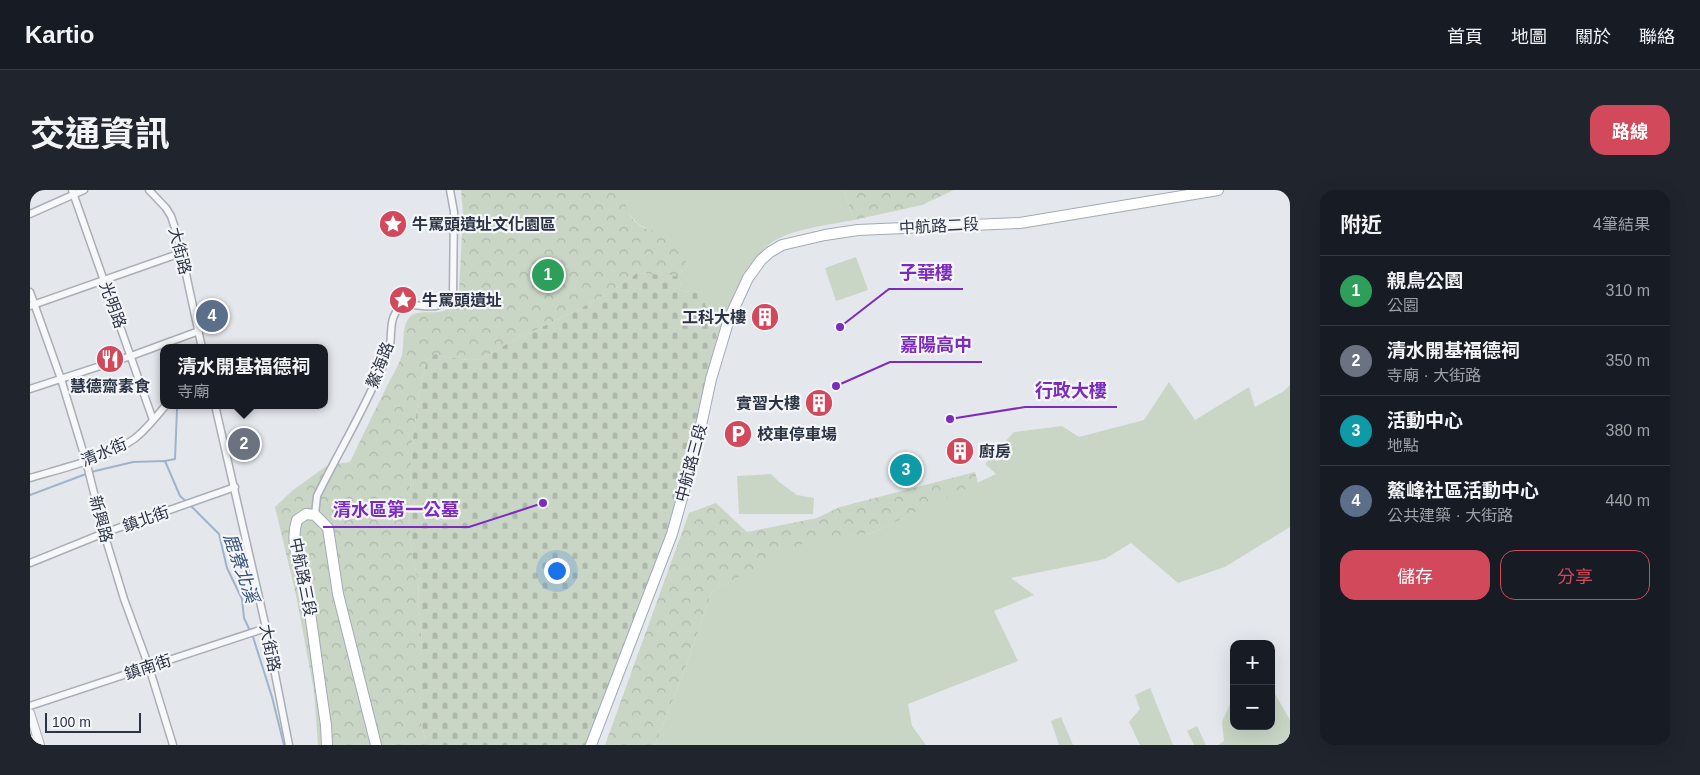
<!DOCTYPE html>
<html lang="zh-TW">
<head>
<meta charset="utf-8">
<style>
  body { margin:0; font-family:Arial,"Noto Sans TC",sans-serif; background:#20242c; color:#f1f3f6 }
  .controls { position:absolute; right:15px; bottom:15px; display:grid; overflow:hidden; border-radius:10px; box-shadow:0 5px 20px #0002 }
  .controls button { width:45px; height:45px; display:grid; place-items:center; padding:0; border:0; border-bottom:1px solid #363941; background:#171b24; color:#f1f3f6; font:25px sans-serif }
  .scale { position:absolute; left:15px; bottom:12px; width:96px; box-sizing:border-box; padding-left:5px; border:2px solid #2b3445; border-top:0; font-size:14px; line-height:18px; white-space:nowrap; color:#2b3445; -webkit-text-stroke:4px #f4f6f9; paint-order:stroke }
  .you { position:absolute; left:526px; top:380px; width:18px; height:18px; margin:-12px; border:4px solid #fff; border-radius:50%; background:#1a73e8; box-shadow:0 0 0 8px #1a73e833 }
  .badge { display:grid; place-items:center; width:32px; height:32px; border-radius:50%; background:#d1495b; color:#fff; font-size:16px; font-weight:700 }
  .pin { position:absolute; translate:-50% -50%; border:2px solid #fff; box-shadow:0 1px 5px #0006 }
  .popup { position:absolute; left:130px; top:154px; width:168px; height:65px; box-sizing:border-box; display:grid; place-content:center; border-radius:10px; background:#171b24; filter:drop-shadow(0 1px 4px #0005); font-size:16px; white-space:nowrap; color:#9ea1a6 }
  .popup b { font-size:19px; color:#f1f3f6 }
  .popup::after { content:''; position:absolute; left:50%; top:100%; margin-left:-10px; border:10px solid transparent; border-top-color:#171b24 }
  .list { margin:0; padding:0; list-style:none }
  h2 { display:flex; justify-content:space-between; align-items:center; height:65px; margin:0; padding:0 20px; font-size:21px }
  h2 small { font-size:16px; font-weight:400; color:#9ea1a6 }
  .list li { display:grid; grid-template-columns:32px 1fr auto; gap:15px; align-items:center; box-sizing:border-box; height:70px; padding:0 20px; border-top:1px solid #363941 }
  .list b { display:block; font-size:19px; white-space:nowrap }
  .list p { margin:0; font-size:16px; white-space:nowrap; color:#9ea1a6 }
  .list em { font-size:16px; font-style:normal; color:#9ea1a6 }
  .actions { display:flex; gap:10px; padding:15px 20px }
  .actions a { flex:1; padding:11px 0; border:1px solid #d1495b; border-radius:15px; text-align:center; font-size:18px; color:#d1495b }
  .actions .main { background:#d1495b; color:#fff }
  .map { position:relative; flex:none; width:1260px; height:555px; overflow:hidden; border-radius:15px }
  header { display:flex; align-items:center; gap:30px; box-sizing:border-box; height:70px; padding:0 25px; background:#171b24; border-bottom:1px solid #363941 }
  header strong { font-size:24px }
  nav { display:flex; gap:28px; margin-inline-start:auto; font-size:18px }
  .intro { display:flex; align-items:center; justify-content:space-between; box-sizing:border-box; height:120px; padding:0 30px }
  h1 { margin:0; font-size:35px }
  .button { padding:12px 22px; border-radius:15px; background:#d1495b; color:#fff; font-size:18px; font-weight:700 }
  main { display:flex; gap:30px; padding:0 30px }
  aside { flex:1; background:#171b24; border-radius:15px; box-shadow:0 5px 20px #0002 }
  .map>svg:first-child { display:block }
  .grass { fill:#c9d6c5 }
  .forest { fill:url(#forest-crowns) }
  .cemetery { fill:url(#cemetery-stones) }
  .lines { fill:none; stroke-linecap:round; stroke-linejoin:round }
  .stream { stroke:#9fb4cc; stroke-width:2 }
  .minor-casing { stroke:#a9aeb7; stroke-width:9 }
  .tertiary-casing { stroke:#a9aeb7; stroke-width:10 }
  .primary-casing { stroke:#a3abb8; stroke-width:12 }
  .minor { stroke:#f7f8fa; stroke-width:6 }
  .tertiary { stroke:#f7f8fa; stroke-width:8 }
  .primary { stroke:#fff; stroke-width:10 }
  .labels { text-anchor:middle; dominant-baseline:central; stroke-width:4.5; stroke-linejoin:round; paint-order:stroke }
  .poi-label { font-size:16px; font-weight:bold; fill:#2b3445; stroke:#f4f6f9; text-anchor:start }
  .street-label { font-size:16px; fill:#2b3445; stroke:#f4f6f9 }
  .water-label { font-size:18px; font-style:italic; fill:#34527a; stroke:#f4f6f9 }
  .leader { fill:none; stroke:#7b2cbf; stroke-width:2 }
  .callout-dot { fill:#7b2cbf; stroke:#f4f6f9; stroke-width:2 }
  .callout-label { font-size:18px; text-anchor:middle; font-weight:bold; fill:#7b2cbf; stroke:#f4f6f9; stroke-width:4.5; stroke-linejoin:round; paint-order:stroke }
</style>
</head>
<body>
<header>
<strong>Kartio</strong>
<nav><a>首頁</a><a>地圖</a><a>關於</a><a>聯絡</a></nav>
</header>
<div class="intro"><h1>交通資訊</h1><a class="button">路線</a></div>
<main>
<div class="map">
<svg width="1260" height="555" viewBox="0 0 1260 555">
  <defs>
    <pattern id="forest-crowns" width="20" height="18" patternUnits="userSpaceOnUse" patternTransform="scale(1.25)"><rect width="20" height="18" fill="#c9d6c5"/><path d="M2 6a3 3 0 1 1 6 0M12 15a3 3 0 1 1 6 0" fill="none" stroke="#adb8ab"/></pattern>
    <pattern id="cemetery-stones" width="16" height="16" patternUnits="userSpaceOnUse" patternTransform="scale(1.25)"><rect width="16" height="16" fill="#c9d6c5"/><path d="M2 7V4a2 2 0 0 1 4 0v3zM10 15v-3a2 2 0 0 1 4 0v3z" fill="#adb8ab"/></pattern>
  </defs>
  <rect width="100%" height="100%" fill="#e4e7ec"/>
  <g class="grass">
    <path d="M593,0H814L824,30C799,35 758,39 738,55C719,71 699,123 687,147L674,111L669,103L654,101L648,86L658,76L621,41L608,34L600,25L593,14Z"/>
    <polygon points="826,67 838,100 806,111 795,78"/>
    <polygon points="1139,192 1165,230 1219,197 1225,217 1254,201 1260,195 1260,337 1195,377 1148,393 1101,353 1075,369 981,388 1004,405 964,421 988,471 878,514 882,536 896,555 625,555 655,479 682,401 784,347 842,343 966,284 955,274 984,242 1032,236 1049,247 1114,230"/>
    <polygon points="741,284 749,292 767,305 784,308 783,324 709,324 707,286"/>
    <polygon points="1241,497 1260,530 1260,555 1188,555 1194,551 1192,532 1204,505 1204,536 1241,536"/>
    <polygon points="1120,498 1143,555 1110,555 1099,532 1110,519 1105,505"/>
    <polygon points="1031,527 1043,555 1029,555 1021,531"/>
    <polygon points="1167,536 1176,555 1164,555 1157,541"/>
  </g>
  <g class="forest">
    <path d="M431,0H593C594,21 605,41 629,41L650,59L658,76L648,86L607,83C569,113 523,131 481,152C474,155 455,168 451,169C440,172 416,167 405,164L397,170L390,197L382,255L379,321L381,358L388,391L389,419L392,449L389,475V525L397,555H288L284,501L266,405L245,317L263,300L298,275L320,272C332,246 345,221 357,196C362,186 369,175 372,165C375,153 371,138 379,128C391,113 418,136 429,103L433,23Z"/>
    <polygon points="814,0 924,0 892,15 824,30"/>
    <polygon points="945,282 948,293 842,343 784,348 682,401 655,479 625,555 575,555 659,323 686,313 717,342 787,328 810,317"/>
  </g>
  <path class="cemetery" d="M607,83L648,86L654,101L669,103L674,111L687,147L632,373L561,555H397L389,525V475L392,449L389,419L388,391L381,358L379,321L382,255L390,197L397,170L405,164C416,167 440,172 451,169C455,168 474,155 481,152C523,131 569,113 607,83Z"/>
  <g class="lines">
    <g class="stream">
      <polyline points="135,271 145,269 147,219"/>
      <polyline points="61,282 103,272 135,271 150,306 157,312"/>
      <polyline points="0,305 56,284"/>
      <polyline points="160,315 189,344 197,378 212,409 214,428 223,447 242,507 254,555"/>
    </g>
    <defs>
      <g id="minor">
        <polyline points="42,0 123,230"/>
        <polyline points="119,0 136,18 141,26 148,47 172,158"/>
        <polyline points="0,24 54,0"/>
        <polyline points="0,102 31,189 56,271 74,343 94,409 119,477 143,555"/>
        <polyline points="0,116 151,63"/>
        <polyline points="0,199 101,166 169,141"/>
        <polyline points="185,215 236,438 259,555"/>
        <path d="M0,288C30,279 80,267 104,249C116,240 126,227 136,215"/>
        <path d="M285,325L287,306C309,261 336,217 355,170C357,165 359,160 360,155C362,145 359,127 369,119C383,107 408,129 423,103L424,22L420,0"/>
        <polyline points="0,373 74,343 205,297"/>
        <polyline points="0,516 236,438"/>
      </g>
      <g id="tertiary">
        <polyline points="0,523 10,555"/>
        <polyline points="0,549 2,555"/>
      </g>
      <g id="primary">
        <path d="M297,555L296,535C290,496 285,456 279,416C275,388 258,358 267,330L276,324L285,325L298,338L308,404L346,555"/>
        <polyline points="561,555 642,344 667,254 681,189 699,129 718,88 731,70 740,62 752,55 795,45 828,40 990,33 1188,0"/>
      </g>
    </defs>
    <use href="#minor" class="minor-casing"/>
    <use href="#tertiary" class="tertiary-casing"/>
    <use href="#primary" class="primary-casing"/>
    <use href="#minor" class="minor"/>
    <use href="#tertiary" class="tertiary"/>
    <use href="#primary" class="primary"/>
  </g>
  <defs>
    <symbol id="sight-disc" viewBox="-11 -11 22 22"><circle r="9.5" fill="#d1495b" stroke="#f4f6f9"/><path d="M0-6L1.8-2.2L6-1.7L2.9 1.2L3.7 5.4L0 3.3L-3.7 5.4L-2.9 1.2L-6-1.7L-1.8-2.2Z" fill="#fff"/></symbol>
    <symbol id="building-disc" viewBox="-11 -11 22 22"><circle r="9.5" fill="#d1495b" stroke="#f4f6f9"/><path d="M-4-6H4V6H1V3H-1V6H-4ZM-2.5-4.3h1.7v1.8h-1.7ZM.8-4.3h1.7v1.8H.8ZM-2.5-1h1.7V.8h-1.7ZM.8-1h1.7V.8H.8Z" fill="#fff"/></symbol>
    <symbol id="restaurant-disc" viewBox="-11 -11 22 22"><circle r="9.5" fill="#d1495b" stroke="#f4f6f9"/><path d="M-5-6h1v4h1v-4h1v4h1v-4h1v5L-1.5 .5V6h-2V.5L-5-1ZM5-6V6H3V1.5H1.5Q1.5-4 5-6Z" fill="#fff"/></symbol>
    <symbol id="parking-disc" viewBox="-11 -11 22 22"><circle r="9.5" fill="#d1495b" stroke="#f4f6f9"/><path d="M-3.5-5.5H1a3.5 3.5 0 0 1 0 7H-1V5.5H-3.5ZM-1-3.4V-.6H.8a1.4 1.4 0 0 0 0-2.8Z" fill="#fff"/></symbol>
  </defs>
  <g fill-rule="evenodd">
    <use href="#sight-disc" x="347" y="18" width="32" height="32"/>
    <use href="#sight-disc" x="357" y="94" width="32" height="32"/>
    <use href="#building-disc" x="719" y="111" width="32" height="32"/>
    <use href="#restaurant-disc" x="64" y="153" width="32" height="32"/>
    <use href="#building-disc" x="773" y="197" width="32" height="32"/>
    <use href="#parking-disc" x="692" y="228" width="32" height="32"/>
    <use href="#building-disc" x="914" y="245" width="32" height="32"/>
  </g>
  <g class="labels">
    <g class="poi-label">
      <text x="382" y="34">牛罵頭遺址文化園區</text>
      <text x="392" y="110">牛罵頭遺址</text>
      <text x="716" y="127" text-anchor="end">工科大樓</text>
      <text x="80" y="196" text-anchor="middle">慧德齋素食</text>
      <text x="770" y="213" text-anchor="end">實習大樓</text>
      <text x="727" y="244">校車停車場</text>
      <text x="949" y="261">廚房</text>
    </g>
    <g class="street-label">
      <text transform="translate(909 36) rotate(-3)">中航路二段</text>
      <text transform="translate(150 61) rotate(76)">大街路</text>
      <text transform="translate(83 115) rotate(70)">光明路</text>
      <text transform="translate(350 175) rotate(-69)">鰲海路</text>
      <text transform="translate(74 262) rotate(-23)">清水街</text>
      <text transform="translate(661 273) rotate(-75)">中航路三段</text>
      <text transform="translate(71 329) rotate(75)">新興路</text>
      <text transform="translate(116 329) rotate(-19)">鎮北街</text>
      <text transform="translate(273 387) rotate(79)">中航路三段</text>
      <text transform="translate(240 458) rotate(79)">大街路</text>
      <text transform="translate(118 477) rotate(-18)">鎮南街</text>
    </g>
    <g class="water-label">
      <text transform="translate(211 378) rotate(71)">鹿寮北溪</text>
    </g>
  </g>
  <path class="leader" d="M810 137L859 99H933M806 196L860 172H952M920 229L995 217H1087M513 313L439 337H293"/>
  <g class="callout-dot">
    <circle cx="810" cy="137" r="5"/>
    <circle cx="806" cy="196" r="5"/>
    <circle cx="920" cy="229" r="5"/>
    <circle cx="513" cy="313" r="5"/>
  </g>
  <g class="callout-label">
    <text x="896" y="89">子華樓</text>
    <text x="906" y="161">嘉陽高中</text>
    <text x="1041" y="207">行政大樓</text>
    <text x="366" y="326">清水區第一公墓</text>
  </g>
</svg>
<div class="controls">
<button>+</button>
<button>−</button>
</div>
<div class="scale">100 m</div>
<div class="you"></div>
<div class="pin badge" style="left:518px;top:85px;background:#2e9e5b">1</div>
<div class="pin badge" style="left:214px;top:254px;background:#6b7280">2</div>
<div class="popup"><b>清水開基福德祠</b>寺廟</div>
<div class="pin badge" style="left:876px;top:280px;background:#0f9aa8">3</div>
<div class="pin badge" style="left:182px;top:126px;background:#5c6f8a">4</div>
</div>
<aside>
<h2>附近<small>4筆結果</small></h2>
<ul class="list">
<li><span class="badge" style="background:#2e9e5b">1</span><div><b>親鳥公園</b><p>公園</p></div><em>310 m</em></li>
<li><span class="badge" style="background:#6b7280">2</span><div><b>清水開基福德祠</b><p>寺廟 · 大街路</p></div><em>350 m</em></li>
<li><span class="badge" style="background:#0f9aa8">3</span><div><b>活動中心</b><p>地點</p></div><em>380 m</em></li>
<li><span class="badge" style="background:#5c6f8a">4</span><div><b>鰲峰社區活動中心</b><p>公共建築 · 大街路</p></div><em>440 m</em></li>
</ul>
<div class="actions"><a class="main">儲存</a><a>分享</a></div>
</aside>
</main>
</body>
</html>
